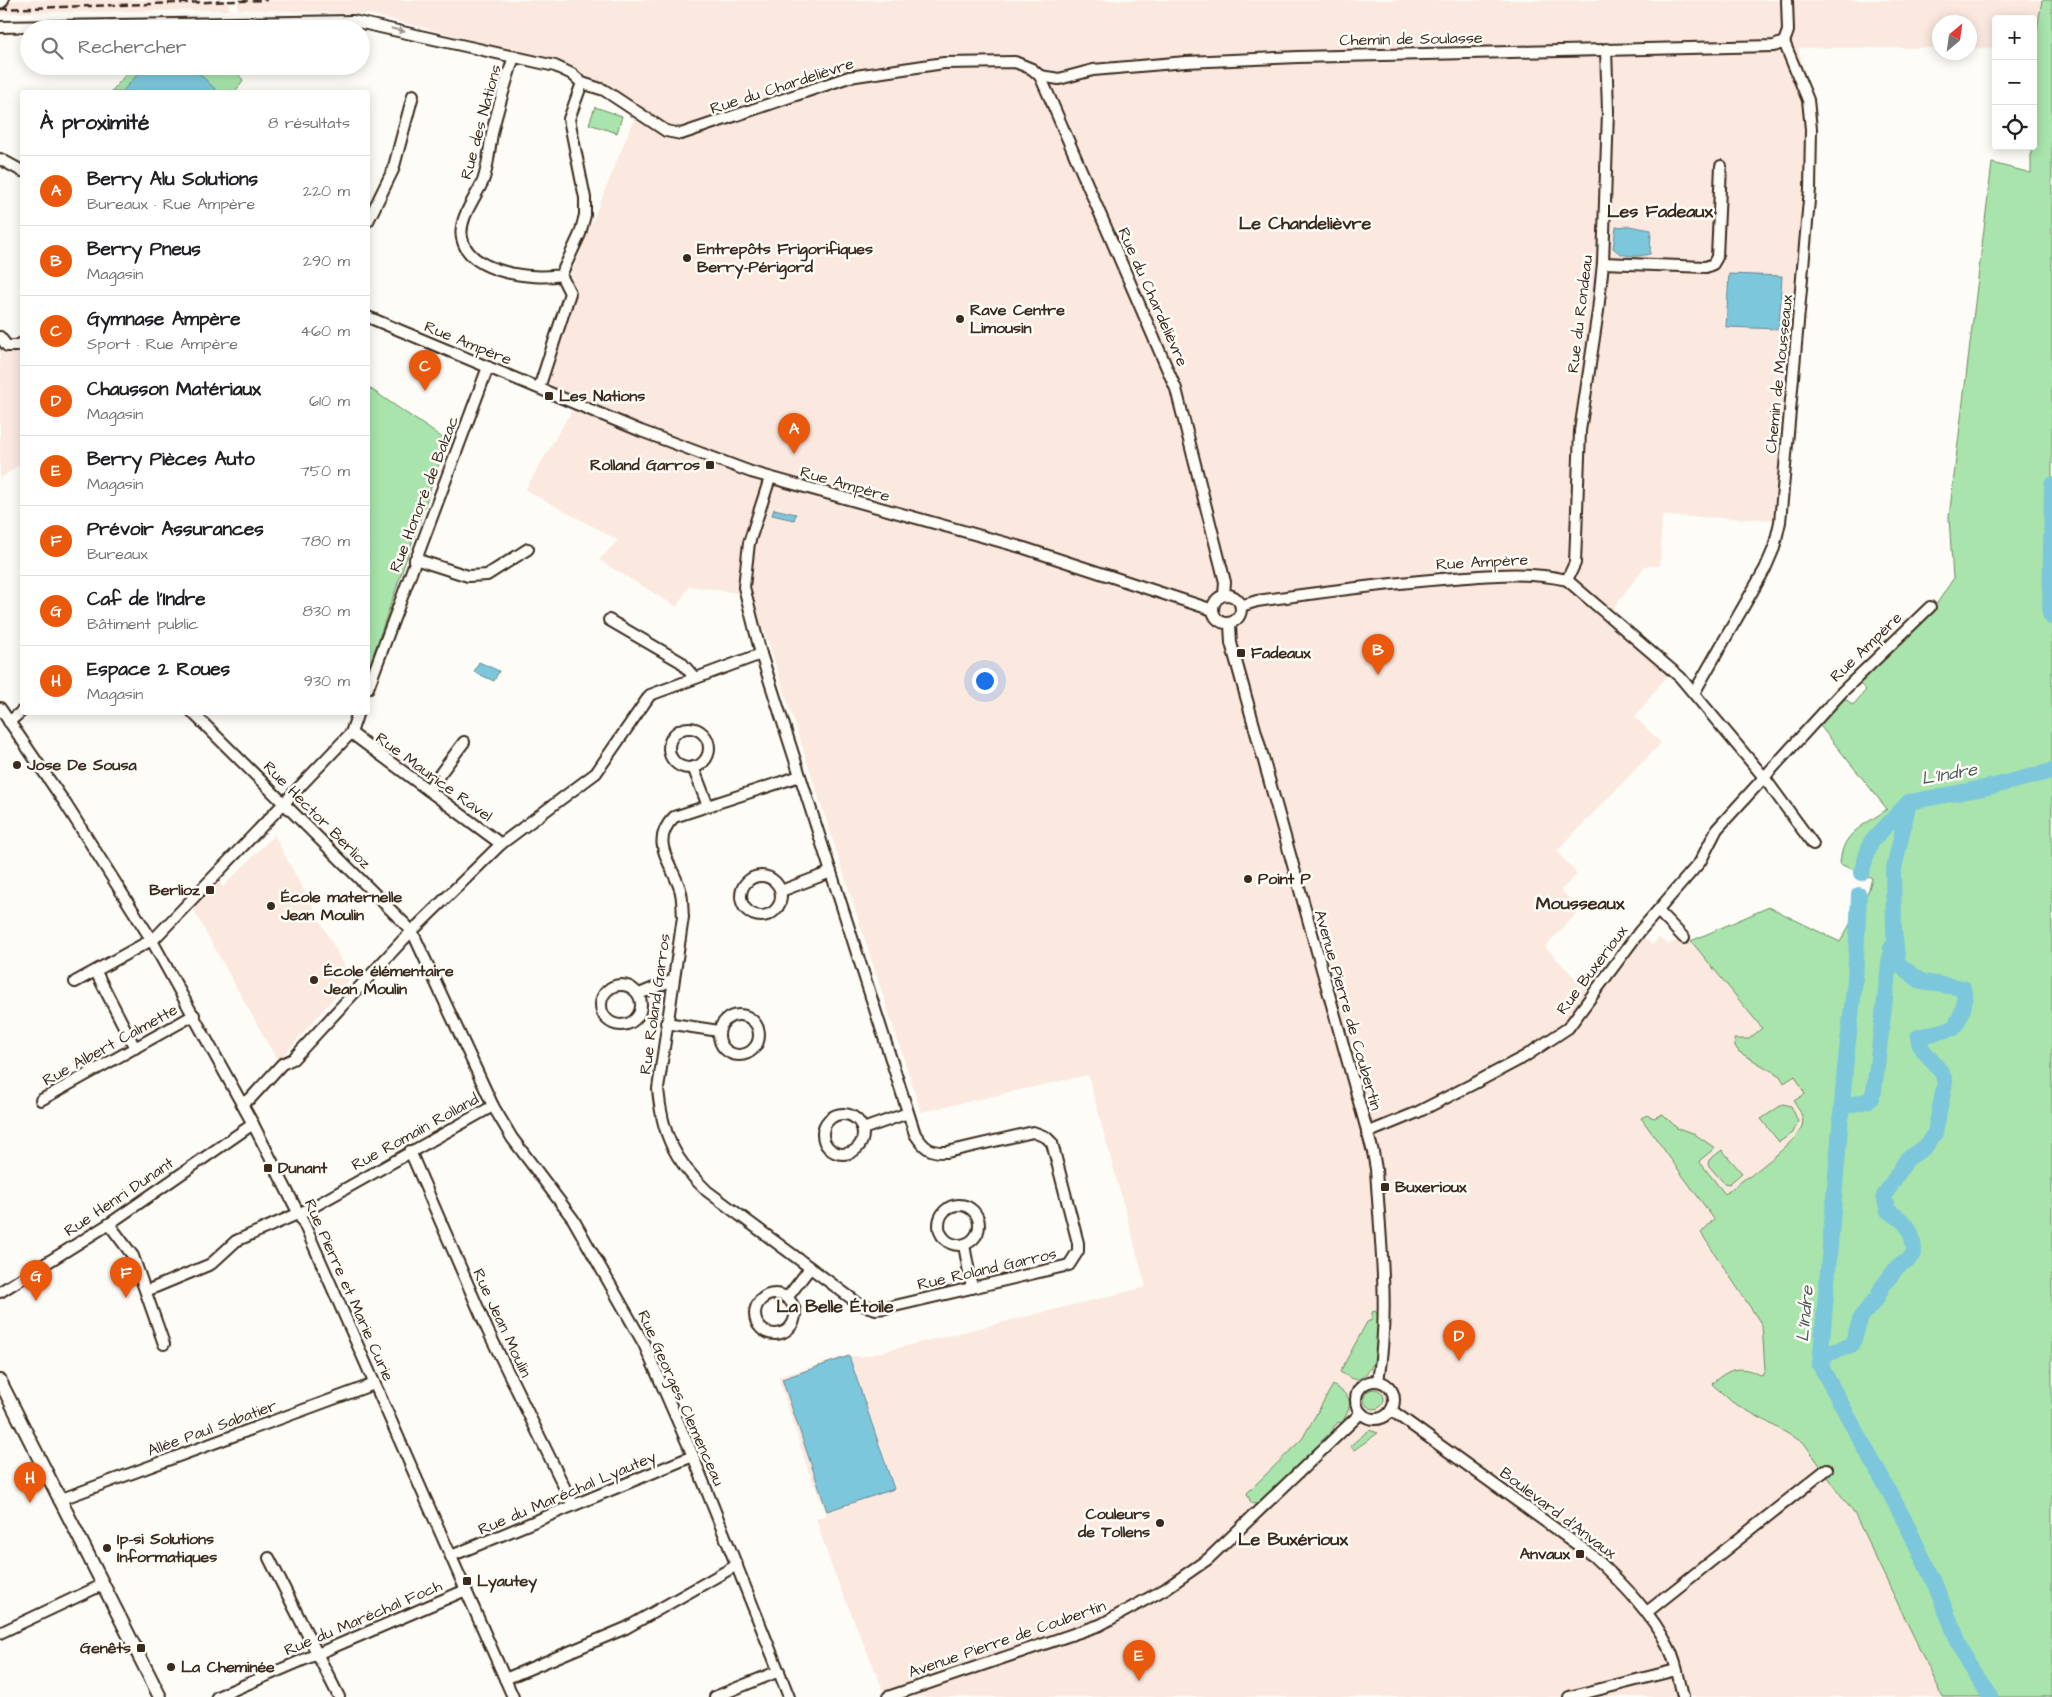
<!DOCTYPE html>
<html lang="fr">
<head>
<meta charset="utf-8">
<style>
  body { margin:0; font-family:"Architects Daughter",sans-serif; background:#f6f6f6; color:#202124 }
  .controls { position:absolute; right:15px; top:15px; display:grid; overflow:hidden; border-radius:5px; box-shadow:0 2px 12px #0003 }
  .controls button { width:45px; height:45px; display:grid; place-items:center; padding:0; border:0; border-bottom:1px solid #e0e0e0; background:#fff; color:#202124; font:25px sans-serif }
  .compass { position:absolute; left:1932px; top:15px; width:45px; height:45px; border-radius:50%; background:#fff; box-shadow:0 2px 12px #0003; rotate:29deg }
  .you { position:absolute; left:984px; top:680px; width:18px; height:18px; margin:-12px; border:4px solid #fff; border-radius:50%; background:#1a73e8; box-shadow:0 0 0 8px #1a73e833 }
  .badge { display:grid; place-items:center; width:32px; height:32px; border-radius:50%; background:#ea580c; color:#fff; font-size:16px; font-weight:700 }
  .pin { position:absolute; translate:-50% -41px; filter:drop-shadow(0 1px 2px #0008) }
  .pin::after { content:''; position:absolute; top:26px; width:18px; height:15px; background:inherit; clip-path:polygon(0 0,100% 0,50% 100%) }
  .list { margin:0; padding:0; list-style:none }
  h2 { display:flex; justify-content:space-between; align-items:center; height:65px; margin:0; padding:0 20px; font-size:21px }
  h2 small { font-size:16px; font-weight:400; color:#757577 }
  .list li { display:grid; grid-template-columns:32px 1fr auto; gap:15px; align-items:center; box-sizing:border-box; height:70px; padding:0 20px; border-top:1px solid #e0e0e0 }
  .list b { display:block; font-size:19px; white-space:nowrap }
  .list p { margin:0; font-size:16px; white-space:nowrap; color:#757577 }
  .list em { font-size:16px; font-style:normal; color:#757577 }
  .icon { flex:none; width:28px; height:28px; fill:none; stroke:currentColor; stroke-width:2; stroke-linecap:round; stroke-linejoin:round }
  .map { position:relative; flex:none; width:2052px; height:1697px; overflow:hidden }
  .search { position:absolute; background:#fff; box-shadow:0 2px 12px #0003; left:20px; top:20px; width:350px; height:55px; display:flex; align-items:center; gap:12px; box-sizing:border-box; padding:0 18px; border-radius:28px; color:#757577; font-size:19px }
  .panel { position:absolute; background:#fff; box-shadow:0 2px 12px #0003; left:20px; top:90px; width:350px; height:625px; border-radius:5px }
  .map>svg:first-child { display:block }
  .built { fill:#fbe9e0 }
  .green { fill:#a8e4ab; stroke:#728764 }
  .water { fill:#7dc7dd; stroke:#638891 }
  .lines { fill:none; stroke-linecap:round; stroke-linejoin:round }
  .river { stroke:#7dc7dd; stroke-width:16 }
  .minor-casing { stroke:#3b2a1e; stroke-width:14 }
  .major-casing { stroke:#3b2a1e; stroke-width:16 }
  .minor { stroke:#fdfcf7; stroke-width:10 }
  .major { stroke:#fdfcf7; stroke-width:12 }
  .rail { stroke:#3b2a1e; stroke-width:2.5; stroke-dasharray:8 4; stroke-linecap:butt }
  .oneway { fill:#9c938a }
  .poi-dot { fill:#3b2a1e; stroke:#fdfcf7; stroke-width:2 }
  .labels { text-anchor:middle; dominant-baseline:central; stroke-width:5; stroke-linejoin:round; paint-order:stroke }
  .street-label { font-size:16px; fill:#3b2a1e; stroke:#fdfcf7 }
  .poi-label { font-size:16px; font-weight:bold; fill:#3b2a1e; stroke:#fdfcf7; text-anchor:start }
  .neighbourhood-label { font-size:18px; font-weight:bold; fill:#3b2a1e; stroke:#fdfcf7 }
  .water-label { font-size:18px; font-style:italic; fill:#4f5957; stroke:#fdfcf7 }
</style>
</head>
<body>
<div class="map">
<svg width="2052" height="1697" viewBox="0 0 2052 1697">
  <rect width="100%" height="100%" fill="#fdfcf7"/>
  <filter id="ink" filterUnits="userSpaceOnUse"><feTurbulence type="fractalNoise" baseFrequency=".02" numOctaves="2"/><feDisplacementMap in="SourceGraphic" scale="10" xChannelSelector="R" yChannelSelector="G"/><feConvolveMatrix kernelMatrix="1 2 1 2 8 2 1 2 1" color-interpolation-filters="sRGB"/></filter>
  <g filter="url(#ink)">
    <g class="built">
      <polygon points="12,0 228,0 229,10 0,13 0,10"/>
      <polygon points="238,0 2042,0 2034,47 2033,19 1996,19 1996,48 1970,48 1970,22 1940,22 1939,48 1798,48 1817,116 1814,207 1785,520 1662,516 1660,566 1645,566 1611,612 1675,665 1635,717 1661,743 1557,851 1577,874 1561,890 1580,910 1545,947 1585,988 1588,1013 1642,937 1653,945 1658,938 1668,944 1679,940 1685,934 1811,1088 1805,1143 1701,1233 1762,1325 1765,1370 1761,1380 1855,1515 1943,1697 886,1697 831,1565 816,1519 827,1515 808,1470 778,1377 849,1355 861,1357 1146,1287 1088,1075 921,1112 765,632 737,593 689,586 677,607 599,560 618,540 525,490 578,400 547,386 575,301 571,274 640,104 578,72 511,50 369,14 238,9"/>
      <polygon points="0,344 5,350 17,351 22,347 22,463 0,479"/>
      <polygon points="274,835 351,978 278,1062 193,909 219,881 223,887"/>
    </g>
    <g class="green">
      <path d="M2042,0H2052V1697H1943L1855,1515L1804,1443L1732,1402L1712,1384C1729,1367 1742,1365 1762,1376L1765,1370L1762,1325L1701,1233L1714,1219L1641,1118L1647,1115L1654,1118L1663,1114L1677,1128L1693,1133L1715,1148L1699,1161L1725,1194L1747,1177H1749C1761,1167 1799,1139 1802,1126C1805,1117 1798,1108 1794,1101L1805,1094L1795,1076L1784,1083L1780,1076L1739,1052L1735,1046L1734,1039H1749L1762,1028L1691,941L1769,907L1840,942L1868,892L1872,878L1840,864C1842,831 1863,827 1887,809L1817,722L1842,696L1853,705L1866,690L1857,681L1932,611L1953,579L1949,517L1992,163L2031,173V146H2033L2034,47Z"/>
      <polygon points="133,66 231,66 243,80 235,92 111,92"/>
      <polygon points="595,107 622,116 617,133 589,124"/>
      <polygon points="368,387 447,441 368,670"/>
      <polygon points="1783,1104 1791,1106 1798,1121 1793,1133 1779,1142 1761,1119"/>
      <polygon points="1722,1150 1742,1173 1729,1184 1724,1183 1708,1165 1709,1160"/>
      <path d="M1375,1311L1379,1316C1378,1338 1381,1367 1359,1379H1352L1340,1372L1367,1322L1372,1320V1312Z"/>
      <path d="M1333,1385C1352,1397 1354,1402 1342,1423L1338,1422L1333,1428L1334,1432L1259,1505L1251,1503L1247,1493L1302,1439Z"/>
      <circle cx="1374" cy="1399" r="10"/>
      <polygon points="1369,1430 1378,1433 1354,1450 1350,1446"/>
    </g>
    <g class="water">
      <polygon points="145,66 192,66 218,92 122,92"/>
      <path d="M1629,226L1651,230L1650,254C1637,257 1623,258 1613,248L1616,227Z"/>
      <polygon points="1729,274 1782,276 1779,329 1726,327"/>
      <polygon points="774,509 796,514 794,520 772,515"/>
      <polygon points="479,662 499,671 494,681 474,672"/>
      <polygon points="849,1356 894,1489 827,1511 782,1379"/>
    </g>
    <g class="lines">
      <g class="river">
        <polyline points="2052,485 2050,614 2052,617"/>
        <polyline points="1861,873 1871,842 1909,802 1994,786 2052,771"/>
        <polyline points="1859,895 1855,980 1845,1068 1820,1365 1905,1521 1933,1580 1967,1662 1991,1697"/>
        <polyline points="1842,1107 1870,1100 1874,1091 1891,948"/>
        <path d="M1820,1365L1827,1354L1852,1345L1861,1317L1877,1298L1882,1287L1898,1266L1908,1260L1914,1253C1913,1230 1908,1222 1888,1211L1884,1196L1907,1159L1925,1147L1935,1133L1945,1082L1942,1073L1920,1046L1918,1037L1954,1028C1962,1015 1967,1003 1963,988L1922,982L1898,964L1894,931L1893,873L1909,802"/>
      </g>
      <defs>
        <g id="minor">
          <polyline points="0,27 353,21 555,66 572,74 582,83 604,90 666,131 681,134 849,77 944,63 1015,62 1032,69 1040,76 1049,96 1176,389 1225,582 1224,595"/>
          <polyline points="1784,42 1788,31 1787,0"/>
          <path d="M514,56C507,80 499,104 493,129C489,146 489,165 483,181C476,197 458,219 462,238C469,273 533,280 561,275L580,234L585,215V198L569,119L582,83"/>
          <polyline points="1040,76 1059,79 1093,70 1186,62 1298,57 1774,46 1784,42"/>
          <polyline points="0,159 22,171"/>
          <polyline points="368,221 393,170 413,95"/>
          <polyline points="1603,263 1706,267 1713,264 1717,257 1721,166"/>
          <polyline points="368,317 641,431 751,472 1024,548 1213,610"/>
          <polyline points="0,337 7,346 17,346 22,343"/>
          <polyline points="539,388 570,293 561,275"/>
          <path d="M770,478L749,543L744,587L761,654L915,1134C924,1148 930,1153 947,1152L1033,1132L1046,1137L1052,1143L1078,1243V1251L1069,1265L886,1308L876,1309L859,1304L707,1191C674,1160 662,1134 658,1089L683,917C682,908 683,898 680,889C671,862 649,842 674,817L800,776"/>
          <polyline points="415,559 468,576 487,575 528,549"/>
          <polyline points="1567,580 1575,563 1580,431 1598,311 1603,263 1608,111 1606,49"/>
          <circle cx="1227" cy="609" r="14"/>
          <path d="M1241,606L1257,601C1322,592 1388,583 1454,578C1492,575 1529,571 1567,580L1680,677L1763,776L1813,844"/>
          <polyline points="609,620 681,662 695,678"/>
          <path d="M1230,624L1231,643L1373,1152L1376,1169C1380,1240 1390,1310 1378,1381"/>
          <polyline points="368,688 488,367"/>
          <polyline points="1694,693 1765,569 1774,548 1780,522 1810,189 1811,129 1808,100 1784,42"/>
          <polyline points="0,708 65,803 151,939 253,1124 305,1226 513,1697"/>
          <polyline points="192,712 412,931 493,1106 512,1138 573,1219 644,1344 693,1456 789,1697"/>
          <polyline points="9,722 22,711"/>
          <circle cx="689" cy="748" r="20"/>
          <polyline points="351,733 501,844"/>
          <polyline points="693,767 708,806"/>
          <polyline points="428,790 464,742"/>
          <circle cx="761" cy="896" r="20"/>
          <polyline points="781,891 831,872"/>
          <polyline points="1658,911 1684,938"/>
          <polyline points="96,972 135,1048"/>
          <polyline points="75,982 155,938 351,733 358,712"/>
          <circle cx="621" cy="1005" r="20"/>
          <polyline points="639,994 673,980"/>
          <circle cx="739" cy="1035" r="20"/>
          <polyline points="666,1023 719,1031"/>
          <polyline points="41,1100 194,1015"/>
          <polyline points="242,1103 251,1098 282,1064 293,1059 403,940 501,844 596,773 650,695 761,654"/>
          <circle cx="843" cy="1134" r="20"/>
          <polyline points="863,1129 908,1113"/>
          <polyline points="1367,1133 1418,1112 1473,1084 1524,1057 1568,1028 1640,931 1700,862 1717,829 1842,692 1930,607"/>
          <polyline points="410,1151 488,1331 573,1505"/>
          <circle cx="959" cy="1225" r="20"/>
          <polyline points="109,1224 133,1256 164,1344"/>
          <polyline points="964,1245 972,1288"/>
          <polyline points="146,1291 211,1264 236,1241 311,1208 493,1106"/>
          <polyline points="0,1292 109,1224 253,1124"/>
          <circle cx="775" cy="1314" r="20"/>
          <polyline points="787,1298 810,1268"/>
          <circle cx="1375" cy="1400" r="19"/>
          <path d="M1391,1410L1593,1556C1623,1584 1651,1612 1669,1648C1677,1663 1679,1681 1683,1697"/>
          <polyline points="59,1500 374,1384"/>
          <polyline points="451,1556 693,1456"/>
          <polyline points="269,1558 339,1697"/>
          <polyline points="1647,1612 1827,1469"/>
          <polyline points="0,1633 102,1585"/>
          <polyline points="505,1679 626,1628 737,1565"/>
          <polyline points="217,1697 466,1590"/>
          <polyline points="715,1697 779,1671"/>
          <polyline points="888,1697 1100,1625 1165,1589 1208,1559 1361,1413"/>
          <polyline points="1569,1697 1676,1670"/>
        </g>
        <g id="major">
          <polyline points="0,2 2,0"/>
          <polyline points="0,1381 160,1697"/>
        </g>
      </defs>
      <use href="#minor" class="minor-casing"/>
      <use href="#major" class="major-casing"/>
      <use href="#minor" class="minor"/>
      <use href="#major" class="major"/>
      <polyline class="rail" points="0,9 267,0"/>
    </g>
    <defs><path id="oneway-solid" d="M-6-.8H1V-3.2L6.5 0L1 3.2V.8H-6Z" transform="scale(1.25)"/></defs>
    <use class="oneway" href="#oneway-solid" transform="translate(398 30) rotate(14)"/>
  </g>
  <g class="poi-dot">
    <circle cx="687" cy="258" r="5"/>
    <circle cx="960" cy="319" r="5"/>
    <rect x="544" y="391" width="10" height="10" rx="2.5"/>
    <rect x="705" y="460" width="10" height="10" rx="2.5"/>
    <rect x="1236" y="648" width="10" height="10" rx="2.5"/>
    <circle cx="17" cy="765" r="5"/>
    <circle cx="1248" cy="879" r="5"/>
    <rect x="205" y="885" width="10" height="10" rx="2.5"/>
    <circle cx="271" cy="906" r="5"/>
    <circle cx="314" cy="980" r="5"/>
    <rect x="263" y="1163" width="10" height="10" rx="2.5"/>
    <rect x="1380" y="1182" width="10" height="10" rx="2.5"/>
    <circle cx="1160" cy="1523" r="5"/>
    <circle cx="107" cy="1548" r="5"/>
    <rect x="1575" y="1549" width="10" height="10" rx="2.5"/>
    <rect x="462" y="1576" width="10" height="10" rx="2.5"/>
    <rect x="136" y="1643" width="10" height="10" rx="2.5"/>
    <circle cx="171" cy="1667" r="5"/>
  </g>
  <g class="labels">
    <g class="street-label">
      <text transform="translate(1411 39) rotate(-1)">Chemin de Soulasse</text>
      <text transform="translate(782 86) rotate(-18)">Rue du Chardelièvre</text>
      <text transform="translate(481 122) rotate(-75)">Rue des Nations</text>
      <text transform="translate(1153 297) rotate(66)">Rue du Chardelièvre</text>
      <text transform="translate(1580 314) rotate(-83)">Rue du Rondeau</text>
      <text transform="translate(468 343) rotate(22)">Rue Ampère</text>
      <text transform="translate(1779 374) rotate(-84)">Chemin de Mousseaux</text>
      <text transform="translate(845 484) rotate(16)">Rue Ampère</text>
      <text transform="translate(424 494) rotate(-69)">Rue Honoré de Balzac</text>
      <text transform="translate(1482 562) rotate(-3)">Rue Ampère</text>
      <text transform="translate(1866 647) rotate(-44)">Rue Ampère</text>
      <text transform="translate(434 777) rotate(36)">Rue Maurice Ravel</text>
      <text transform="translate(317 815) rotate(45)">Rue Hector Berlioz</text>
      <text transform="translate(1592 970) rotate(-53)">Rue Buxerioux</text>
      <text transform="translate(655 1004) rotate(-82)">Rue Roland Garros</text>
      <text transform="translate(1348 1010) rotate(74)">Avenue Pierre de Coubertin</text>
      <text transform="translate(110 1045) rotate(-29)">Rue Albert Calmette</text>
      <text transform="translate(415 1132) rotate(-29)">Rue Romain Rolland</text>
      <text transform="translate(119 1197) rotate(-34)">Rue Henri Dunant</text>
      <text transform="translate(987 1269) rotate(-13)">Rue Roland Garros</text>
      <text transform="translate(349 1290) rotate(66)">Rue Pierre et Marie Curie</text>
      <text transform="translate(502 1323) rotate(65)">Rue Jean Moulin</text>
      <text transform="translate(681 1398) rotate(66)">Rue Georges Clemenceau</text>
      <text transform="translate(212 1428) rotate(-20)">Allée Paul Sabatier</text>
      <text transform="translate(567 1493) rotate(-23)">Rue du Maréchal Lyautey</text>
      <text transform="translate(1558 1513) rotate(37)">Boulevard d'Anvaux</text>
      <text transform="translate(363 1618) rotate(-23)">Rue du Maréchal Foch</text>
      <text transform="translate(1007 1639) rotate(-19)">Avenue Pierre de Coubertin</text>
    </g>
    <g class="poi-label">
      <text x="697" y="249">Entrepôts Frigorifiques<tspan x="697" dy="18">Berry-Périgord</tspan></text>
      <text x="970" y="310">Rave Centre<tspan x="970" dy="18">Limousin</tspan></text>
      <text x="559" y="396">Les Nations</text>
      <text x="700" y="465" text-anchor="end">Rolland Garros</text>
      <text x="1251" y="653">Fadeaux</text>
      <text x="27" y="765">Jose De Sousa</text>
      <text x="1258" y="879">Point P</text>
      <text x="200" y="890" text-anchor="end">Berlioz</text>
      <text x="281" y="897">École maternelle<tspan x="281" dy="18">Jean Moulin</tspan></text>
      <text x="324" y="971">École élémentaire<tspan x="324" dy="18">Jean Moulin</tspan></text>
      <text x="278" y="1168">Dunant</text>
      <text x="1395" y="1187">Buxerioux</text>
      <text x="1150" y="1514" text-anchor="end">Couleurs<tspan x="1150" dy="18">de Tollens</tspan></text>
      <text x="117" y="1539">Ip-si Solutions<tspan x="117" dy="18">Informatiques</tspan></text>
      <text x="1570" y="1554" text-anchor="end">Anvaux</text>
      <text x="477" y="1581">Lyautey</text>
      <text x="131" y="1648" text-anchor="end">Genêts</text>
      <text x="181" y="1667">La Cheminée</text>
    </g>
    <g class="neighbourhood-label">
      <text x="1660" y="211">Les Fadeaux</text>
      <text x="1305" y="223">Le Chandelièvre</text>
      <text x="1580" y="903">Mousseaux</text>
      <text x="835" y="1306">La Belle Étoile</text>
      <text x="1293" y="1539">Le Buxérioux</text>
    </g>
    <g class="water-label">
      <text transform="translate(1949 774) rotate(-10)">L'Indre</text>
      <text transform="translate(1805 1314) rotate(-85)">L'Indre</text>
    </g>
  </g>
</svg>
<div class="controls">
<button>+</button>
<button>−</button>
<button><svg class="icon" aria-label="locate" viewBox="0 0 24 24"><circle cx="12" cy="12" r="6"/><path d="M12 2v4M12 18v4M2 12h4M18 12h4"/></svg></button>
</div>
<svg class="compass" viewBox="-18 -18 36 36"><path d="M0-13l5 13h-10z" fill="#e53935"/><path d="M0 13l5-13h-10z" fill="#757577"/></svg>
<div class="you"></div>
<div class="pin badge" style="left:794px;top:454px">A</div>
<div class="pin badge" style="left:1378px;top:675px">B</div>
<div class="pin badge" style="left:425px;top:391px">C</div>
<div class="pin badge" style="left:1459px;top:1361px">D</div>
<div class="pin badge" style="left:1139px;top:1681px">E</div>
<div class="pin badge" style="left:126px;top:1298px">F</div>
<div class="pin badge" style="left:36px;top:1301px">G</div>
<div class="pin badge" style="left:30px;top:1503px">H</div>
<div class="search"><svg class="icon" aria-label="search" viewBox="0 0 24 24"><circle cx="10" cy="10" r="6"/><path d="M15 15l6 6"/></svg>Rechercher</div>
<section class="panel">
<h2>À proximité<small>8 résultats</small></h2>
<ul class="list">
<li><span class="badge">A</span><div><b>Berry Alu Solutions</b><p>Bureaux · Rue Ampère</p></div><em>220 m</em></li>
<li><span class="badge">B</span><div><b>Berry Pneus</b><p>Magasin</p></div><em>290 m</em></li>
<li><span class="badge">C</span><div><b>Gymnase Ampère</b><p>Sport · Rue Ampère</p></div><em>460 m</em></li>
<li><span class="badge">D</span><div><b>Chausson Matériaux</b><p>Magasin</p></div><em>610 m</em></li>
<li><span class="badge">E</span><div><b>Berry Pièces Auto</b><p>Magasin</p></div><em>750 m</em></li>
<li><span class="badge">F</span><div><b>Prévoir Assurances</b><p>Bureaux</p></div><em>780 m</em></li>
<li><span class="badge">G</span><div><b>Caf de l'Indre</b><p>Bâtiment public</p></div><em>830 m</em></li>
<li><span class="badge">H</span><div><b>Espace 2 Roues</b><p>Magasin</p></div><em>930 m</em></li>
</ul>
</section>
</div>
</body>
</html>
